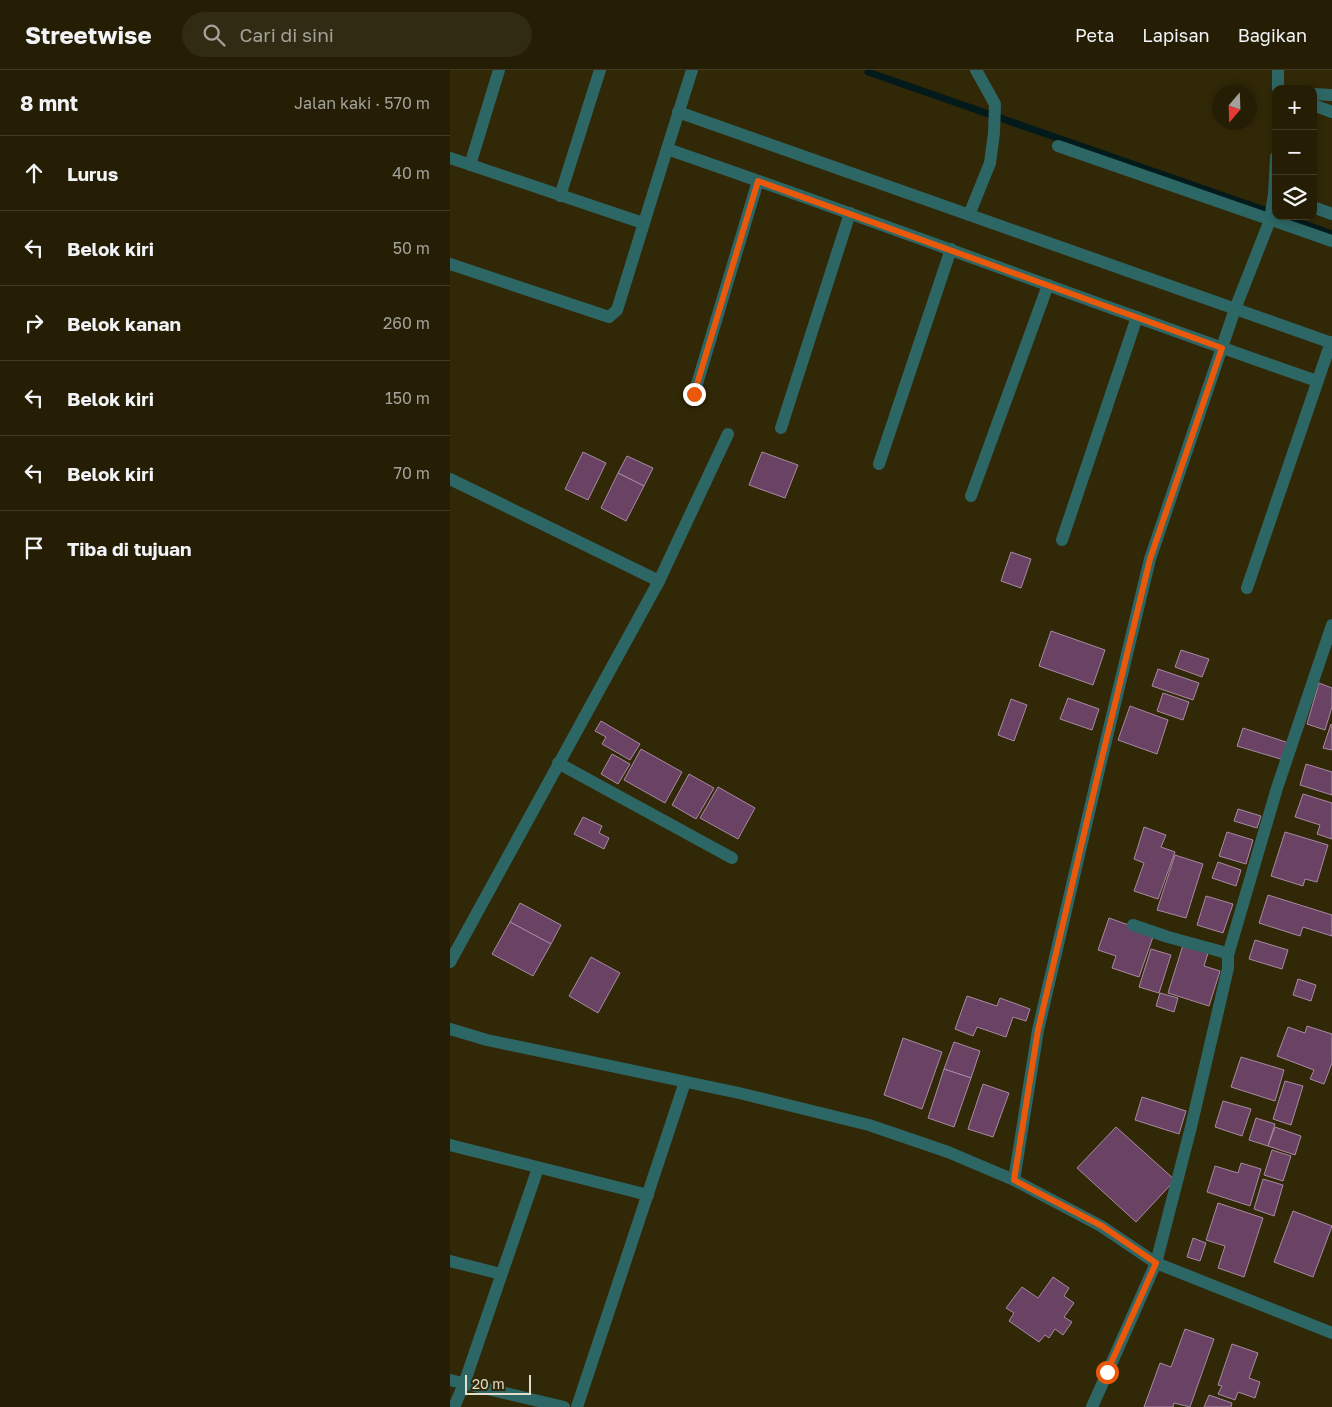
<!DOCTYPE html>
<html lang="id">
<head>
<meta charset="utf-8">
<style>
  body { margin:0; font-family:"Golos Text",sans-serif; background:#312b13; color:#f1f3f6 }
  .controls { position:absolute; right:15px; top:15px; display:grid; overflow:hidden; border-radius:10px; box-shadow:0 2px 8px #0003 }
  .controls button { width:45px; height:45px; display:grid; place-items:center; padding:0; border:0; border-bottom:1px solid #423c27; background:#251e05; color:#f1f3f6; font:25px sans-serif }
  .compass { position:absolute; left:762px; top:15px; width:45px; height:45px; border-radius:50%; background:#251e05; box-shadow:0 2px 8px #0003; rotate:199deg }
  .scale { position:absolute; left:15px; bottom:12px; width:66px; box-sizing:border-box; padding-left:5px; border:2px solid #e3decc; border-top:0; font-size:14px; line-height:18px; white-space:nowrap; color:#e3decc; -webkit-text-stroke:4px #312807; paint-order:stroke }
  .stop { position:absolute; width:15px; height:15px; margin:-11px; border:4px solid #ea580c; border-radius:50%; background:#fff }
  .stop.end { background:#ea580c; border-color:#fff; box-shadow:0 1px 5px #0008 }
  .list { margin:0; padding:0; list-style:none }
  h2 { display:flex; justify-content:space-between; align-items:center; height:65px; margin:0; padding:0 20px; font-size:21px }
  h2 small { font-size:16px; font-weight:400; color:#a3a29a }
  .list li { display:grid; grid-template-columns:32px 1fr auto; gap:15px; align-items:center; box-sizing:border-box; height:75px; padding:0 20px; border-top:1px solid #423c27 }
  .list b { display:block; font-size:19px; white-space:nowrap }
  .list em { font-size:16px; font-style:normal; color:#a3a29a }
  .icon { flex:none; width:28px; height:28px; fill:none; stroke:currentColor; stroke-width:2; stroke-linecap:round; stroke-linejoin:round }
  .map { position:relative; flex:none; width:882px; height:1337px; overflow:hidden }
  header { display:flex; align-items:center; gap:30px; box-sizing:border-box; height:70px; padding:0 25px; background:#251e05; border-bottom:1px solid #423c27 }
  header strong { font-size:24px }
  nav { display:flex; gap:28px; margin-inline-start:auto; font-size:18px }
  .search { width:350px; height:45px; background:#312b13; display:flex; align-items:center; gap:12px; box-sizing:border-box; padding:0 18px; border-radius:28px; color:#a3a29a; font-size:19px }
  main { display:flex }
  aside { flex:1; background:#251e05 }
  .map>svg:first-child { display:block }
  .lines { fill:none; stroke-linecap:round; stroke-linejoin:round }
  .stream { stroke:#031a1b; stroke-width:7 }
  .building { fill:#6a4264; stroke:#a78aa2 }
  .minor { stroke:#2d6765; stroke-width:12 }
  .route { stroke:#ea580c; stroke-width:6 }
</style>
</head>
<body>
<header>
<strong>Streetwise</strong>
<div class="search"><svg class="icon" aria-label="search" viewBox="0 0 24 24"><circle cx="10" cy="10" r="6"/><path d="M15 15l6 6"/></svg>Cari di sini</div>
<nav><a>Peta</a><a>Lapisan</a><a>Bagikan</a></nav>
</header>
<main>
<aside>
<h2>8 mnt<small>Jalan kaki · 570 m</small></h2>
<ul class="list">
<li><svg class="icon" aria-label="ahead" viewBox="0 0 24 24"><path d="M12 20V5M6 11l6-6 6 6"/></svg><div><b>Lurus</b></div><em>40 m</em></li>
<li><svg class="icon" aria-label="left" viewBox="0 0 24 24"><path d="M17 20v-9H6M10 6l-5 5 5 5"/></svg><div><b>Belok kiri</b></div><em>50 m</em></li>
<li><svg class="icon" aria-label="right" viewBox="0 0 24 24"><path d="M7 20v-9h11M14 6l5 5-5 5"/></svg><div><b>Belok kanan</b></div><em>260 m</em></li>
<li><svg class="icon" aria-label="left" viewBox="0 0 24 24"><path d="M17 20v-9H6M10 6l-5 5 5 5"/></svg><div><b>Belok kiri</b></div><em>150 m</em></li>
<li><svg class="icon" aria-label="left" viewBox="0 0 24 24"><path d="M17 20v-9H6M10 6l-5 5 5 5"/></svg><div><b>Belok kiri</b></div><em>70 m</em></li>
<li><svg class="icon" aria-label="arrive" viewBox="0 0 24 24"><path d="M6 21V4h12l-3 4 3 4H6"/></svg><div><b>Tiba di tujuan</b></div></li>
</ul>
</aside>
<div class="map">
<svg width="882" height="1337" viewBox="0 0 882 1337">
  <rect width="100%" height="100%" fill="#312807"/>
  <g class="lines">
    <g class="stream">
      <polyline points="418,2 823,143"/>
      <polyline points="832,146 882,164"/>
    </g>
  </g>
  <g class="building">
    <polygon points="133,382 156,393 138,430 115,419"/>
    <polygon points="312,382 348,395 335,428 299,415"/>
    <polygon points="177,386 203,398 194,416 168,403"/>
    <polygon points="168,403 194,416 176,451 151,438"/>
    <polygon points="561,482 581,489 571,518 551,511"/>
    <polygon points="601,561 655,580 643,615 589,596"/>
    <polygon points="731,580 759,589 752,607 725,597"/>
    <polygon points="708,599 749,613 743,630 702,616"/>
    <polygon points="869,613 882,618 882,637 875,660 857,654"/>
    <polygon points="713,623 739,632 733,650 707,641"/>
    <polygon points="618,628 649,639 642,660 610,649"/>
    <polygon points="561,629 577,635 564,671 548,665"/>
    <polygon points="680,636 718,650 707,684 668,670"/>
    <polygon points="151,651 190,674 180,690 152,674 156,667 145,661"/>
    <polygon points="881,654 882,655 882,680 873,678"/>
    <polygon points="793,658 839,673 834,690 787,676"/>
    <polygon points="191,679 232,702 215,733 174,710"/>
    <polygon points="162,684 180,694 168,714 151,704"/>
    <polygon points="856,694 882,702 882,725 850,715"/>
    <polygon points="239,704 264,718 246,749 222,735"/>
    <polygon points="268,717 305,738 288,769 250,748"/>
    <polygon points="853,724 882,733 882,769 867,764 870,755 845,747"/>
    <polygon points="788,739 811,746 807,758 784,751"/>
    <polygon points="133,747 152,756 149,763 159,768 154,779 124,764"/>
    <polygon points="694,757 716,765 711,777 725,782 708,829 684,821 694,793 684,789"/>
    <polygon points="777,762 803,770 796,794 769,786"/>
    <polygon points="835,762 878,775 867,812 855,809 853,816 821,806"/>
    <polygon points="725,785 753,794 736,848 707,840"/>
    <polygon points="768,792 791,800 786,816 762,808"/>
    <polygon points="818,825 882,845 882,866 853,857 850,866 809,853"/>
    <polygon points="756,826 783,834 773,863 747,855"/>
    <polygon points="70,833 111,855 101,874 60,852"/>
    <polygon points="659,848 704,864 689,907 662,898 666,886 648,880"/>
    <polygon points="60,852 101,874 83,906 42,884"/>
    <polygon points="805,870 838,880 832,899 799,889"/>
    <polygon points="733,875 758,883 754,896 770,901 759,936 718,923"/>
    <polygon points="701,879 721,885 709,923 689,917"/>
    <polygon points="141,887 170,903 148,943 119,926"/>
    <polygon points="848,909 866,915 861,931 843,925"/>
    <polygon points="710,923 728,928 724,942 706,936"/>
    <polygon points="517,926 547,936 550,928 580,939 576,951 563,947 556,967 527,957 523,966 505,959"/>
    <polygon points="857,956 882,964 882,993 874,1014 860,1009 864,1000 827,986 838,957 855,963"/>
    <polygon points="453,968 492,982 472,1039 434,1025"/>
    <polygon points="504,972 530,981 521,1008 494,999"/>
    <polygon points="791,987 834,1000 825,1031 781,1017"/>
    <polygon points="494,999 521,1008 504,1057 478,1048"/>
    <polygon points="835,1011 853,1016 841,1055 823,1049"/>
    <polygon points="533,1014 559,1023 543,1067 518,1059"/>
    <polygon points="692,1027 736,1041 729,1064 685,1050"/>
    <polygon points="773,1031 801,1039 792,1066 765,1057"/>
    <polygon points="806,1048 825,1054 818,1076 799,1070"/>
    <polygon points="666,1057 725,1110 686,1152 627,1098"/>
    <polygon points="825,1057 851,1066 845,1085 818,1076"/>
    <polygon points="822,1080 841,1086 833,1111 814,1105"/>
    <polygon points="791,1093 811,1099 800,1136 757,1122 765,1096 788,1103"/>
    <polygon points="813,1109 833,1115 824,1146 804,1139"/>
    <polygon points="768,1133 813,1148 794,1207 768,1198 775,1176 756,1170"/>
    <polygon points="843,1141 882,1156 863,1207 824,1192"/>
    <polygon points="743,1168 756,1173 750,1191 737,1187"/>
    <polygon points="603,1207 619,1218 614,1226 624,1233 614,1247 622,1252 613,1265 605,1259 599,1268 595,1265 589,1272 559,1251 564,1243 556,1238 572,1217 588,1228"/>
    <polygon points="735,1259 764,1269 740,1337 724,1333 723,1337 694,1337 710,1293 721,1297"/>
    <polygon points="782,1274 808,1283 799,1308 810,1312 805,1328 788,1322 785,1330 768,1324 772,1316 768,1315"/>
    <polygon points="759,1325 782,1333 781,1337 754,1337"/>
  </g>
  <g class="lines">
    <g class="minor">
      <polyline points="828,0 828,19"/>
      <polyline points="863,24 882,25"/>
      <polyline points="863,35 882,42"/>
      <polyline points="228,42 882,273"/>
      <polyline points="608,76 882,171"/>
      <polyline points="217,79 242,0"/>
      <polyline points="0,88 193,153"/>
      <polyline points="20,95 49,0"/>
      <polyline points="110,126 150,0"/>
      <polyline points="863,137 882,144"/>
      <polyline points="519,145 540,93 544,63 545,34 526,0"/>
      <path d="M0,194L159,247L167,240L217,79C435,154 650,236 867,311"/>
      <polyline points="244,324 308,111"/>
      <polyline points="331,358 400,143"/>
      <polyline points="429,394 501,179"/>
      <polyline points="0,409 209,511"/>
      <polyline points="521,426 598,215"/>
      <polyline points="612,470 687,247"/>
      <polyline points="797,518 881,272"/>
      <polyline points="108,693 282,788"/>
      <polyline points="778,885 827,718 882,555"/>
      <polyline points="0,892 209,511 278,364"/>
      <polyline points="0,959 37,970 289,1023 419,1055 498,1082 564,1110 651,1156 706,1193 882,1263"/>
      <polyline points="0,1075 198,1125"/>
      <polyline points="564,1110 588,960 648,704 700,489 785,239 820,150 824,124 826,87"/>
      <polyline points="0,1191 51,1204"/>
      <polyline points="0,1310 114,1337"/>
      <polyline points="4,1337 14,1314 88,1098"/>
      <polyline points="127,1337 235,1012"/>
      <polyline points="642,1337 706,1193 741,1057 778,898 778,885 773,882 718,867 683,855"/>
    </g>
  </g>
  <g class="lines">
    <polyline class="route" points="244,324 308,111 772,278 700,489 648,704 588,960 564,1110 652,1156 706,1193 657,1302"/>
  </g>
</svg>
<div class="controls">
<button>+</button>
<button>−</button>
<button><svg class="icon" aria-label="layers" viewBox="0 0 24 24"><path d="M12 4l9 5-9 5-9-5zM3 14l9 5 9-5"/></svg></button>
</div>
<svg class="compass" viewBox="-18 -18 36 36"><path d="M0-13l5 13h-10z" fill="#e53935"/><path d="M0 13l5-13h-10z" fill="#a3a29a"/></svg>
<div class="scale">20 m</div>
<div class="stop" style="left:657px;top:1302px"></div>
<div class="stop end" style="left:244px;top:324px"></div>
</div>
</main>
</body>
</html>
